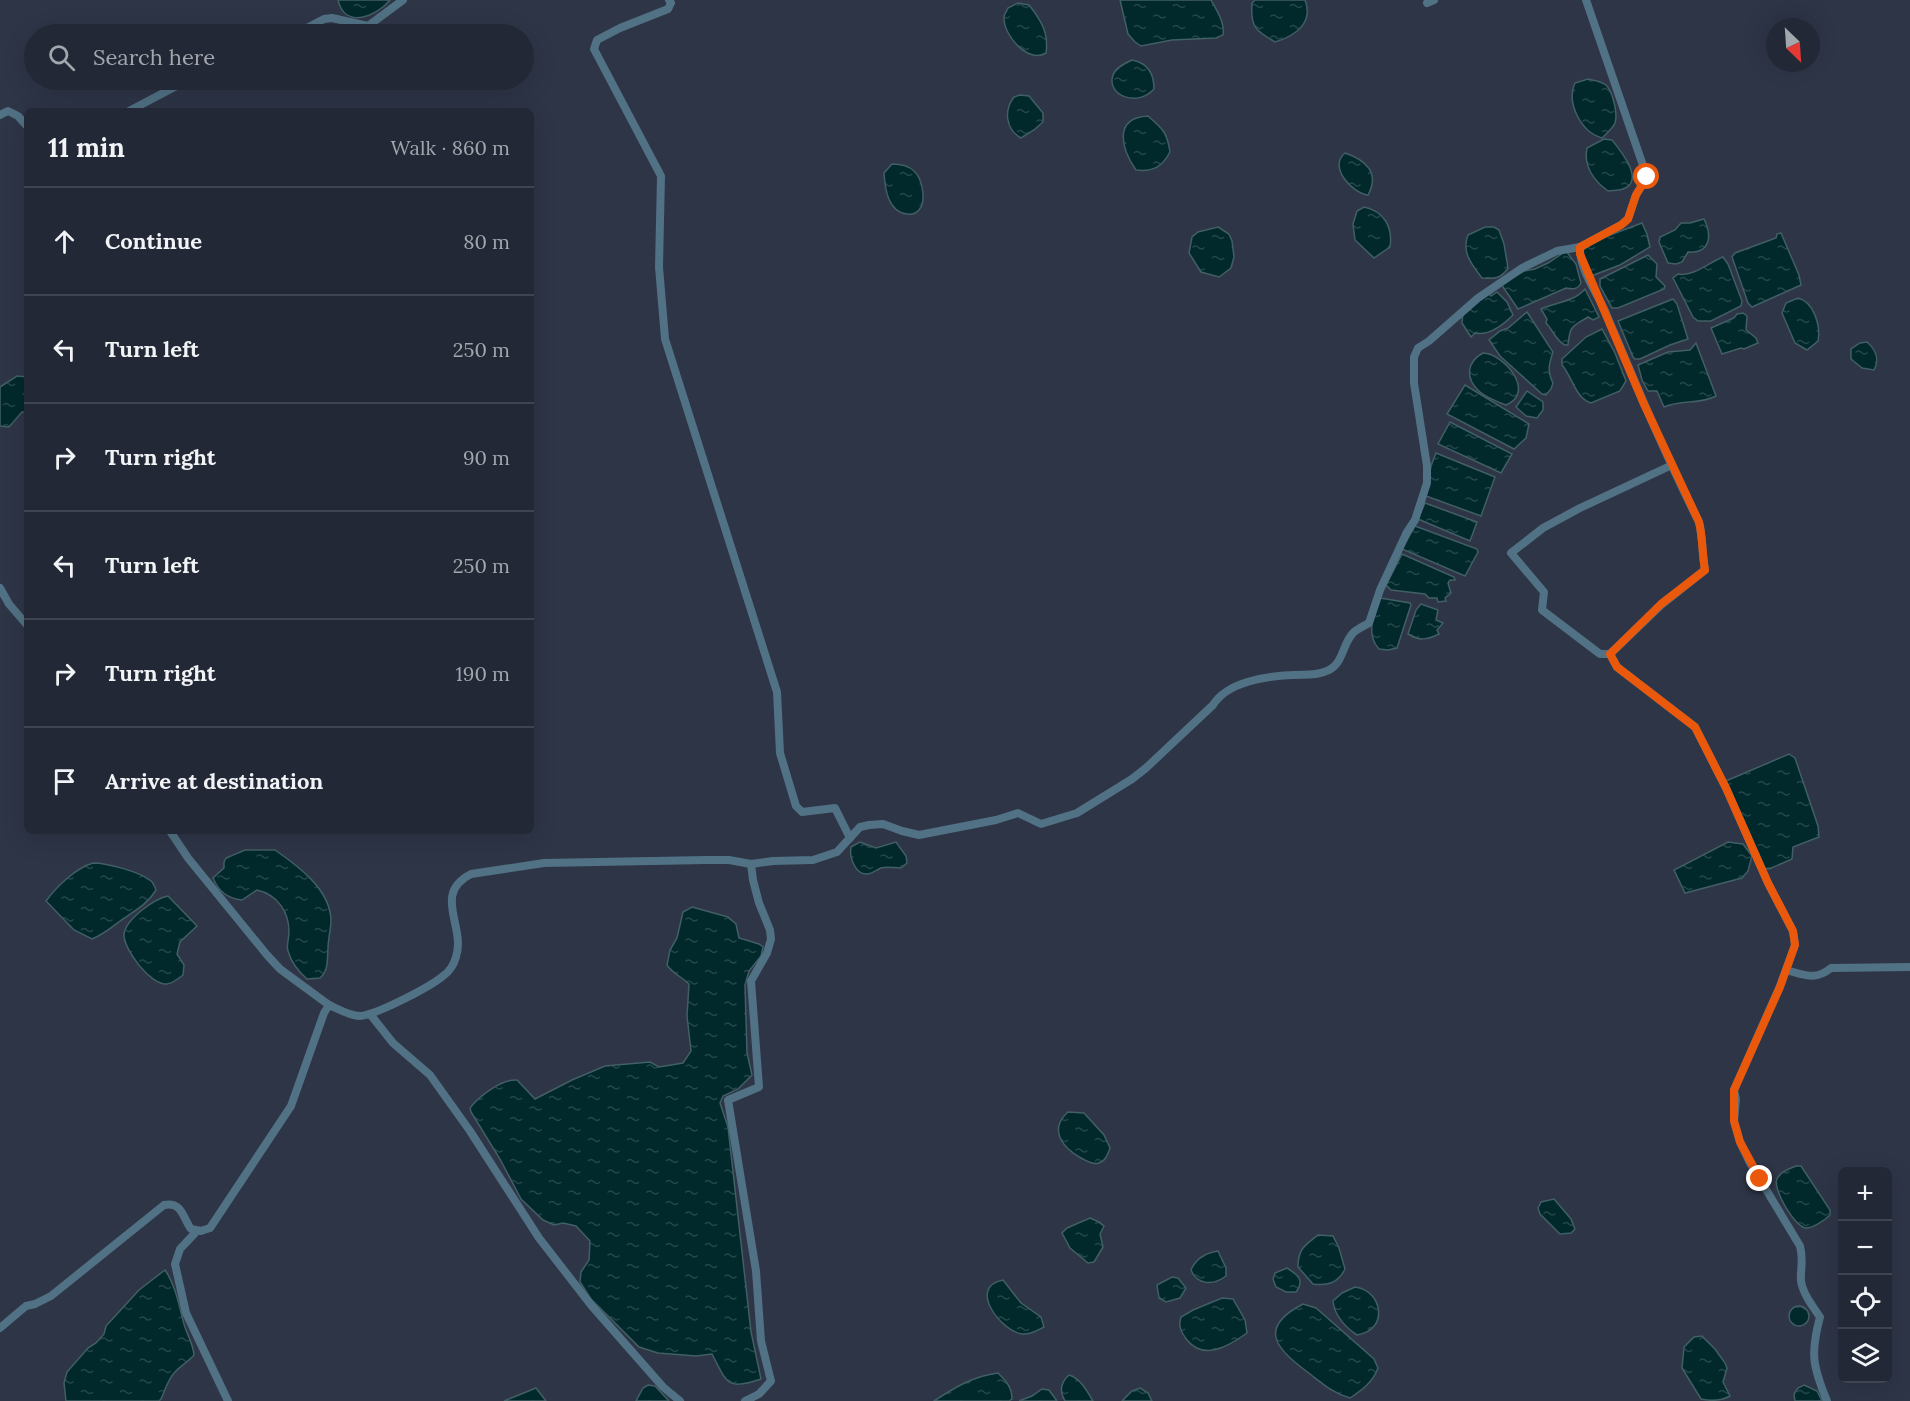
<!DOCTYPE html>
<html lang="en">
<head>
<meta charset="utf-8">
<style>
  body { margin:0; font-family:Lora,serif; background:#2e3441; color:#f1f3f6 }
  .controls { position:absolute; right:18px; bottom:18px; display:grid; overflow:hidden; border-radius:9px; box-shadow:0 6px 24px #0002 }
  .controls button { width:54px; height:54px; display:grid; place-items:center; padding:0; border:0; border-bottom:2px solid #3f4450; background:#222835; color:#f1f3f6; font:30px sans-serif }
  .compass { position:absolute; left:1766px; top:18px; width:54px; height:54px; border-radius:50%; background:#222835; box-shadow:0 6px 24px #0002; rotate:155deg }
  .stop { position:absolute; width:18px; height:18px; margin:-14px; border:4px solid #ea580c; border-radius:50%; background:#fff }
  .stop.end { background:#ea580c; border-color:#fff; box-shadow:0 2px 6px #0008 }
  .list { margin:0; padding:0; list-style:none }
  h2 { display:flex; justify-content:space-between; align-items:center; height:78px; margin:0; padding:0 24px; font-size:26px }
  h2 small { font-size:20px; font-weight:400; color:#a2a6ad }
  .list li { display:grid; grid-template-columns:39px 1fr auto; gap:18px; align-items:center; box-sizing:border-box; height:108px; padding:0 24px; border-top:2px solid #3f4450 }
  .list b { display:block; font-size:22px; white-space:nowrap }
  .list em { font-size:20px; font-style:normal; color:#a2a6ad }
  .icon { flex:none; width:33px; height:33px; fill:none; stroke:currentColor; stroke-width:2; stroke-linecap:round; stroke-linejoin:round }
  .map { position:relative; flex:none; width:1910px; height:1401px; overflow:hidden }
  .search { position:absolute; background:#222835; box-shadow:0 6px 24px #0002; left:24px; top:24px; width:510px; height:66px; display:flex; align-items:center; gap:15px; box-sizing:border-box; padding:0 21px; border-radius:33px; color:#a2a6ad; font-size:22px }
  .panel { position:absolute; background:#222835; box-shadow:0 6px 24px #0002; left:24px; top:108px; width:510px; height:726px; border-radius:9px }
  .map>svg:first-child { display:block }
  .water { fill:url(#water-ripples); stroke:#415f64; stroke-width:1.5 }
  .lines { fill:none; stroke-linecap:round; stroke-linejoin:round }
  .street { stroke:#517184; stroke-width:8 }
  .route { stroke:#ea580c; stroke-width:8 }
</style>
</head>
<body>
<div class="map">
<svg width="1910" height="1401" viewBox="0 0 1910 1401">
  <defs>
    <pattern id="water-ripples" width="26" height="14" patternUnits="userSpaceOnUse" patternTransform="scale(1.5)"><rect width="26" height="14" fill="#01292c"/><path d="M2 4q2-2 4 0t4 0M15 11q2-2 4 0t4 0" fill="none" stroke="#25474b"/></pattern>
  </defs>
  <rect width="100%" height="100%" fill="#2e3547"/>
  <g class="water">
    <path d="M338,0H390C377,16 345,30 338,0Z"/>
    <path d="M1120,0H1211C1217,11 1225,23 1223,35L1216,38L1172,40L1141,46L1135,42L1128,34Z"/>
    <path d="M1255,0H1305C1314,23 1295,36 1275,42C1256,31 1250,27 1252,3Z"/>
    <path d="M1018,3L1029,5C1041,20 1049,33 1046,53C1028,64 1003,35 1004,17C1004,14 1007,11 1008,8Z"/>
    <path d="M1132,60C1148,63 1154,74 1154,89C1137,108 1106,95 1113,75C1116,67 1126,63 1132,60Z"/>
    <path d="M1588,79C1594,80 1601,81 1606,85C1613,92 1618,114 1615,123C1613,128 1607,133 1602,138C1581,132 1566,103 1575,83Z"/>
    <path d="M1020,95L1029,96L1043,113V122L1034,130L1021,138C1005,129 1004,110 1014,97Z"/>
    <path d="M1148,116C1163,129 1167,132 1170,152C1162,167 1153,172 1136,170C1122,150 1112,118 1148,116Z"/>
    <path d="M1604,139L1612,140C1620,150 1646,181 1623,189C1618,191 1612,190 1608,191C1594,181 1583,166 1587,148Z"/>
    <path d="M1345,153C1366,160 1380,173 1368,195C1352,193 1328,167 1345,153Z"/>
    <path d="M892,164C900,164 908,165 914,171C922,178 927,201 919,210C916,213 911,215 907,214C888,212 885,189 884,173Z"/>
    <path d="M1364,207C1384,211 1393,227 1390,247L1374,258L1355,240L1353,224L1357,211Z"/>
    <path d="M1704,219C1712,235 1711,254 1688,252L1682,262L1676,264L1668,263L1659,242L1660,237L1675,230L1681,223H1690Z"/>
    <polygon points="1642,223 1647,234 1650,247 1620,265 1591,276 1586,270 1582,251 1597,240"/>
    <polygon points="1218,227 1229,234 1232,241 1234,257 1231,268 1219,277 1201,272 1189,253 1192,237 1198,232"/>
    <path d="M1485,227H1494L1499,230L1504,244L1508,268C1501,279 1494,279 1482,278C1472,265 1461,252 1468,235Z"/>
    <polygon points="1781,233 1799,275 1801,285 1752,307 1748,303 1732,257 1735,253 1776,238 1777,234"/>
    <path d="M1566,251L1576,264L1581,283C1577,290 1573,289 1566,288L1518,309L1501,284L1524,271L1535,269L1548,263Z"/>
    <polygon points="1648,255 1657,264 1656,277 1665,286 1664,289 1618,308 1612,308 1600,286 1600,279"/>
    <path d="M1723,257L1728,264L1742,301L1741,306L1711,321H1698L1693,317L1673,278L1678,274C1694,277 1709,262 1723,257Z"/>
    <path d="M1585,289L1599,317L1593,320L1588,317C1572,327 1570,325 1568,345H1565C1556,341 1553,330 1546,323L1547,319L1541,309C1556,302 1574,302 1585,289Z"/>
    <path d="M1497,292L1507,302L1513,315C1503,325 1489,336 1475,333L1471,337L1462,323L1463,312L1489,294L1491,296Z"/>
    <path d="M1798,298C1814,302 1821,326 1818,341L1807,350L1795,343L1782,313L1786,303Z"/>
    <polygon points="1673,299 1677,304 1688,339 1670,345 1640,359 1635,359 1633,357 1618,321"/>
    <path d="M1527,312L1553,352C1549,364 1547,371 1553,383L1551,389L1546,395L1542,394L1500,356L1489,340L1500,331L1508,328Z"/>
    <polygon points="1743,313 1747,316 1746,330 1756,338 1758,343 1744,349 1741,348 1722,354 1711,328 1734,318 1737,314"/>
    <path d="M1602,329L1615,353L1626,381L1620,391L1591,403C1575,398 1572,376 1562,365V359L1586,337Z"/>
    <path d="M1867,342C1875,349 1880,359 1874,370L1862,368L1851,359V349L1860,343Z"/>
    <path d="M1696,343L1716,396C1699,405 1682,399 1664,407L1657,391H1648L1642,380L1638,365L1668,352L1690,350Z"/>
    <path d="M1483,353C1503,353 1537,392 1506,405C1498,402 1487,398 1480,392C1465,379 1466,362 1483,353Z"/>
    <polygon points="17,376 27,377 27,412 22,412 9,427 0,426 0,387"/>
    <polygon points="1465,385 1529,424 1526,438 1514,449 1447,414"/>
    <polygon points="1527,391 1543,402 1543,410 1537,418 1526,416 1516,407"/>
    <polygon points="1450,422 1512,454 1501,473 1438,444"/>
    <polygon points="1436,453 1495,477 1481,516 1426,496 1431,466"/>
    <polygon points="1425,503 1477,522 1470,541 1418,519"/>
    <polygon points="1415,526 1477,549 1478,552 1465,576 1402,549"/>
    <polygon points="1402,554 1454,577 1455,580 1450,580 1448,583 1451,593 1445,598 1446,601 1438,602 1437,598 1429,598 1425,594 1391,590 1386,585"/>
    <path d="M1380,598L1410,603L1411,605L1397,648L1388,650L1379,649C1365,634 1374,614 1380,598Z"/>
    <path d="M1421,604L1438,610L1436,620L1443,623L1437,630L1439,634C1427,640 1419,641 1408,634L1416,610Z"/>
    <polygon points="1789,754 1795,758 1818,826 1819,837 1793,847 1792,859 1769,869 1764,868 1726,781"/>
    <path d="M860,842L876,848L896,842L906,856L907,863L901,868C894,868 887,866 881,868C876,870 872,874 867,874C855,875 849,856 851,847Z"/>
    <polygon points="1728,842 1743,844 1752,856 1748,871 1742,878 1685,893 1674,870"/>
    <path d="M245,850H275C298,866 330,889 331,920C331,929 328,939 328,948C327,959 329,970 320,978L307,979C299,972 291,962 288,951C286,946 289,939 289,932C289,912 278,895 257,890L242,900C227,898 219,892 213,878L224,868V862L226,858Z"/>
    <path d="M93,863C107,863 141,872 151,881C152,881 156,889 156,890C147,905 134,911 120,921C111,928 104,934 92,939L74,930L46,901C57,886 76,868 93,863Z"/>
    <path d="M168,896L197,926L180,942L177,954L184,965L183,975C178,979 173,983 167,984C151,986 123,949 124,934C126,919 154,899 168,896Z"/>
    <path d="M692,907L728,917L736,924L739,938L759,944L763,947L761,956L749,971L745,985L747,1053L752,1075L738,1089L723,1096L720,1103L728,1127L751,1332L761,1379C727,1391 727,1383 712,1354L696,1356L658,1353L639,1347L591,1299L580,1282L581,1272L589,1260L590,1241L576,1226L563,1223L554,1225L543,1220L521,1199L500,1159L471,1112L470,1108C479,1096 502,1079 517,1080L535,1099L572,1080L605,1066L650,1062L659,1067L683,1063L691,1051L687,1016L689,984C682,977 672,973 667,965L670,950L677,938L683,912Z"/>
    <path d="M1068,1112L1084,1113L1104,1135L1110,1148C1108,1153 1106,1161 1099,1163C1093,1165 1087,1161 1081,1158C1063,1148 1048,1130 1068,1112Z"/>
    <path d="M1796,1166H1801L1830,1210V1215C1825,1220 1813,1228 1806,1228C1795,1228 1772,1188 1777,1179C1780,1172 1789,1169 1796,1166Z"/>
    <polygon points="1554,1199 1571,1219 1575,1229 1571,1233 1560,1234 1540,1214 1538,1208 1541,1202"/>
    <polygon points="1090,1218 1099,1222 1104,1226 1100,1234 1103,1247 1094,1262 1088,1263 1070,1248 1062,1233 1067,1228"/>
    <path d="M1318,1235L1333,1236L1339,1248L1345,1269C1338,1283 1328,1286 1313,1284L1298,1267C1298,1249 1304,1246 1318,1235Z"/>
    <path d="M1218,1251L1226,1268V1276C1213,1286 1197,1285 1191,1270C1196,1258 1205,1253 1218,1251Z"/>
    <path d="M1287,1268C1298,1275 1305,1280 1296,1292H1286L1276,1287L1273,1279L1275,1273Z"/>
    <path d="M165,1270C176,1286 179,1306 184,1324C187,1335 193,1343 194,1355C188,1362 180,1366 175,1372C168,1379 165,1390 161,1399L159,1401H66L64,1383L67,1372L88,1348L96,1343L104,1334L106,1326L139,1290Z"/>
    <polygon points="1172,1277 1178,1278 1186,1288 1180,1298 1166,1302 1159,1298 1157,1285"/>
    <path d="M1003,1280L1021,1303L1041,1317L1044,1327C1038,1330 1030,1335 1022,1334C1001,1331 967,1287 1003,1280Z"/>
    <path d="M1355,1287C1382,1290 1390,1330 1357,1335C1346,1328 1334,1315 1333,1301L1342,1293Z"/>
    <path d="M1222,1298L1233,1299L1245,1320L1247,1333C1229,1346 1204,1361 1187,1340C1181,1332 1178,1326 1181,1317L1193,1310Z"/>
    <path d="M1303,1304L1316,1308L1374,1359L1378,1368C1373,1382 1362,1390 1350,1398C1334,1394 1323,1384 1310,1374C1278,1350 1255,1329 1303,1304Z"/>
    <circle cx="1799" cy="1316" r="10"/>
    <path d="M1702,1336L1715,1349L1725,1363L1727,1368L1723,1382L1730,1396C1721,1401 1710,1401 1701,1399L1682,1368L1684,1347L1694,1337Z"/>
    <path d="M998,1373C1006,1381 1012,1387 1012,1399L1009,1401H934C954,1388 973,1376 998,1373Z"/>
    <path d="M1069,1375C1080,1378 1087,1391 1093,1401H1065C1059,1391 1060,1383 1069,1375Z"/>
    <polygon points="648,1385 655,1386 669,1401 636,1401 643,1388"/>
    <polygon points="1804,1385 1817,1391 1822,1401 1795,1401 1794,1394 1798,1388"/>
    <polygon points="536,1388 546,1401 504,1401"/>
    <polygon points="1140,1388 1148,1393 1152,1401 1122,1401 1132,1391"/>
    <polygon points="1042,1389 1049,1390 1057,1401 1019,1401 1032,1396"/>
  </g>
  <g class="lines">
    <g class="street">
      <polyline points="669,0 671,3 668,9 620,28 597,40 594,49 661,176 659,267 665,339 777,692 780,753 796,806 802,812 835,808 850,838"/>
      <path d="M1586,0L1647,177L1636,195L1628,219L1621,225L1580,247C1579,269 1596,291 1605,311C1635,382 1664,453 1699,522C1703,538 1702,554 1705,570L1661,605L1610,654L1617,667L1695,727L1726,788L1768,883L1793,931L1795,945L1780,986L1734,1090L1736,1099L1734,1121L1740,1142L1750,1163L1800,1246C1804,1261 1800,1269 1801,1281C1803,1294 1813,1307 1820,1317C1810,1354 1813,1367 1827,1401"/>
      <polyline points="1427,3 1434,0"/>
      <polyline points="286,34 303,30 324,19 332,18 368,26 403,0"/>
      <polyline points="129,111 188,80"/>
      <polyline points="0,115 8,111 18,116 27,126"/>
      <polyline points="0,588 9,604 27,625"/>
      <polyline points="1610,654 1600,654 1542,610 1544,592 1511,553 1543,528 1580,508 1672,465"/>
      <polyline points="170,831 188,858 267,955 280,969 329,1005"/>
      <path d="M1786,970C1805,975 1815,981 1831,968L1910,967"/>
      <polyline points="370,1014 393,1043 430,1075 470,1131 539,1238 591,1305 663,1387 680,1401"/>
      <polyline points="197,1231 180,1249 175,1264 186,1313 228,1401"/>
      <path d="M0,1328L26,1306L35,1304L51,1296L164,1205C182,1201 183,1218 191,1229L201,1231L210,1228L291,1106L324,1013L329,1005C338,1009 350,1016 360,1016C376,1015 430,987 443,976C449,972 454,964 456,957C466,926 432,894 471,874L544,863L706,860H729L751,864L773,861L813,860L837,852L860,827L869,825L883,824L902,831L919,835L996,820L1018,813L1041,824L1077,813L1132,779L1146,768L1213,705C1227,682 1266,676 1292,675C1302,674 1314,676 1324,672C1344,666 1341,646 1353,633C1357,629 1364,626 1369,623L1380,590L1407,532L1415,520L1427,483V466L1414,383V357L1418,348L1429,341L1478,298L1522,268L1557,251L1580,247"/>
      <polyline points="745,1401 759,1394 771,1381 761,1341 756,1271 728,1100 759,1087 751,981 767,953 771,939 770,930 759,903 753,880 751,864"/>
    </g>
  </g>
  <g class="lines">
    <path class="route" d="M1647,177L1636,195L1628,219L1621,225L1580,247V254L1643,402L1699,522C1703,538 1702,554 1705,570L1661,604L1610,654L1617,667L1695,727L1726,788L1768,883L1793,931L1795,945L1780,987L1734,1090V1121L1740,1142L1760,1179"/>
  </g>
</svg>
<div class="controls">
<button>+</button>
<button>−</button>
<button><svg class="icon" aria-label="locate" viewBox="0 0 24 24"><circle cx="12" cy="12" r="6"/><path d="M12 2v4M12 18v4M2 12h4M18 12h4"/></svg></button>
<button><svg class="icon" aria-label="layers" viewBox="0 0 24 24"><path d="M12 4l9 5-9 5-9-5zM3 14l9 5 9-5"/></svg></button>
</div>
<svg class="compass" viewBox="-18 -18 36 36"><path d="M0-13l5 13h-10z" fill="#e53935"/><path d="M0 13l5-13h-10z" fill="#a2a6ad"/></svg>
<div class="stop" style="left:1647px;top:177px"></div>
<div class="stop end" style="left:1760px;top:1179px"></div>
<div class="search"><svg class="icon" aria-label="search" viewBox="0 0 24 24"><circle cx="10" cy="10" r="6"/><path d="M15 15l6 6"/></svg>Search here</div>
<section class="panel">
<h2>11 min<small>Walk · 860 m</small></h2>
<ul class="list">
<li><svg class="icon" aria-label="ahead" viewBox="0 0 24 24"><path d="M12 20V5M6 11l6-6 6 6"/></svg><div><b>Continue</b></div><em>80 m</em></li>
<li><svg class="icon" aria-label="left" viewBox="0 0 24 24"><path d="M17 20v-9H6M10 6l-5 5 5 5"/></svg><div><b>Turn left</b></div><em>250 m</em></li>
<li><svg class="icon" aria-label="right" viewBox="0 0 24 24"><path d="M7 20v-9h11M14 6l5 5-5 5"/></svg><div><b>Turn right</b></div><em>90 m</em></li>
<li><svg class="icon" aria-label="left" viewBox="0 0 24 24"><path d="M17 20v-9H6M10 6l-5 5 5 5"/></svg><div><b>Turn left</b></div><em>250 m</em></li>
<li><svg class="icon" aria-label="right" viewBox="0 0 24 24"><path d="M7 20v-9h11M14 6l5 5-5 5"/></svg><div><b>Turn right</b></div><em>190 m</em></li>
<li><svg class="icon" aria-label="arrive" viewBox="0 0 24 24"><path d="M6 21V4h12l-3 4 3 4H6"/></svg><div><b>Arrive at destination</b></div></li>
</ul>
</section>
</div>
</body>
</html>
